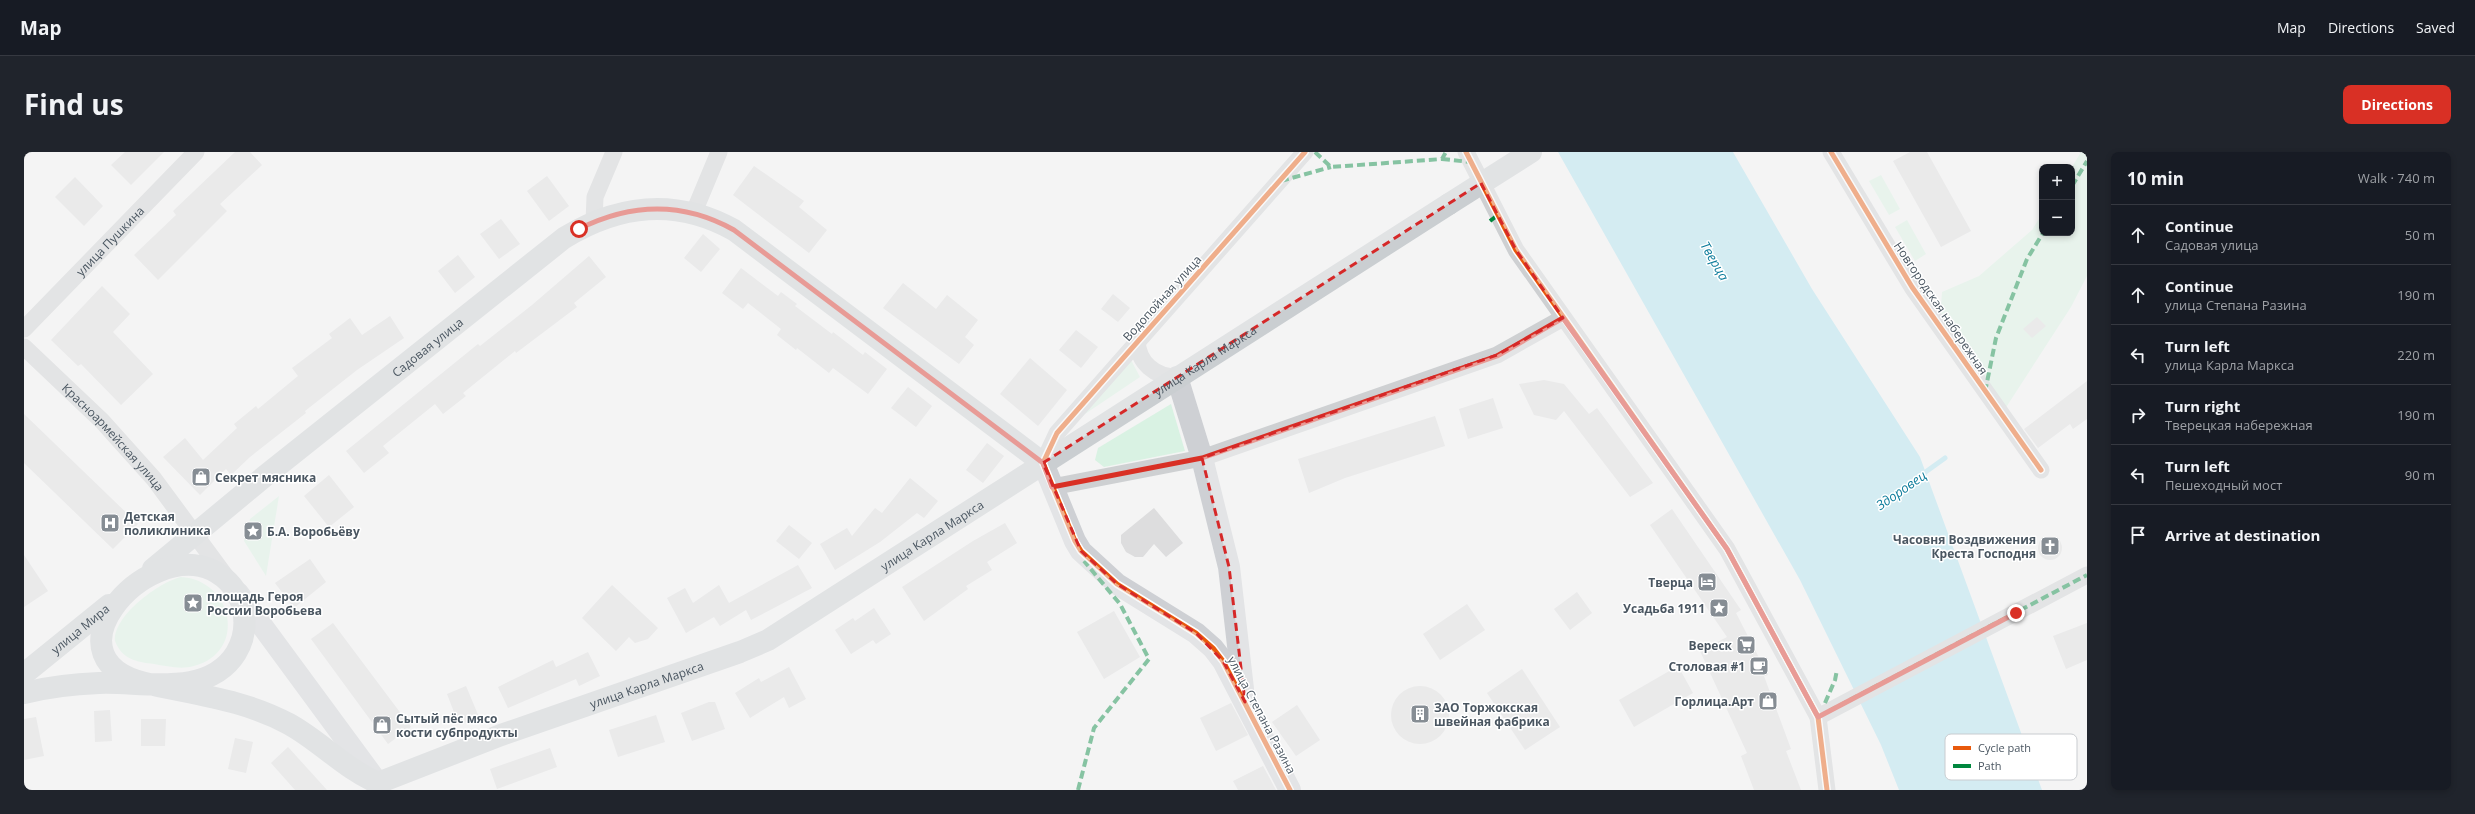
<!DOCTYPE html>
<html lang="en">
<head>
<meta charset="utf-8">
<style>
  body { margin:0; font-family:"Open Sans",sans-serif; background:#20242c; color:#f1f3f6 }
  .controls { position:absolute; right:12px; top:12px; display:grid; overflow:hidden; border-radius:8px; box-shadow:0 2px 6px #0003 }
  .controls button { width:36px; height:36px; display:grid; place-items:center; padding:0; border:0; border-bottom:1px solid #363941; background:#171b24; color:#f1f3f6; font:20px sans-serif }
  .stop { position:absolute; width:12px; height:12px; margin:-9px; border:3px solid #d93025; border-radius:50%; background:#fff }
  .stop.end { background:#d93025; border-color:#fff; box-shadow:0 1px 4px #0008 }
  .list { margin:0; padding:0; list-style:none }
  h2 { display:flex; justify-content:space-between; align-items:center; height:52px; margin:0; padding:0 16px; font-size:17px }
  h2 small { font-size:13px; font-weight:400; color:#9ea1a6 }
  .list li { display:grid; grid-template-columns:26px 1fr auto; gap:12px; align-items:center; box-sizing:border-box; height:60px; padding:0 16px; border-top:1px solid #363941 }
  .list b { display:block; font-size:15px; white-space:nowrap }
  .list p { margin:0; font-size:13px; white-space:nowrap; color:#9ea1a6 }
  .list em { font-size:13px; font-style:normal; color:#9ea1a6 }
  .icon { flex:none; width:22px; height:22px; fill:none; stroke:currentColor; stroke-width:2; stroke-linecap:round; stroke-linejoin:round }
  .map { position:relative; flex:none; width:2063px; height:638px; overflow:hidden; border-radius:8px }
  header { display:flex; align-items:center; gap:24px; box-sizing:border-box; height:56px; padding:0 20px; background:#171b24; border-bottom:1px solid #363941 }
  header strong { font-size:19px }
  nav { display:flex; gap:22px; margin-inline-start:auto; font-size:14px }
  .intro { display:flex; align-items:center; justify-content:space-between; box-sizing:border-box; height:96px; padding:0 24px }
  h1 { margin:0; font-size:28px }
  .button { padding:10px 18px; border-radius:8px; background:#d93025; color:#fff; font-size:14px; font-weight:700 }
  main { display:flex; gap:24px; padding:0 24px }
  aside { flex:1; background:#171b24; border-radius:8px; box-shadow:0 2px 6px #0003 }
  .map>svg:first-child { display:block }
  .green { fill:#d9f2e3 }
  .water { fill:#aee2f0 }
  .lines { fill:none; stroke-linecap:round; stroke-linejoin:round }
  .stream { stroke:#aee2f0; stroke-width:5 }
  .building { fill:#ddddde }
  .street { stroke:#ced0d2; stroke-width:17 }
  .secondary { stroke:#ced0d4; stroke-width:22 }
  .primary { stroke:#caced1; stroke-width:22 }
  .primary-bridge { stroke:#caced1; stroke-width:22 }
  .quiet { stroke:#00873e; stroke-width:4; stroke-dasharray:8 4; stroke-linecap:butt }
  .cycleway-casing { stroke:#fff; stroke-width:8 }
  .cycleway { stroke:#e8590c; stroke-width:5 }
  .route { stroke:#d93025; stroke-width:5 }
  .marked { fill:none; stroke:#d62828; stroke-width:3; stroke-dasharray:8 5; stroke-linejoin:round }
  .labels { text-anchor:middle; dominant-baseline:central; stroke-width:3; stroke-linejoin:round; paint-order:stroke }
  .street-label { font-size:12px; fill:#4a5661; stroke:#fff }
  .poi-label { font-size:12px; font-weight:bold; fill:#4a5661; stroke:#fff; text-anchor:start }
  .water-label { font-size:13px; font-style:italic; fill:#0c7c9b; stroke:#fff }
  .key { fill:#fff; stroke:#c9ccd0; stroke-width:1 }
  .key-label { font-size:11px; fill:#4a5661 }
</style>
</head>
<body>
<header>
<strong>Map</strong>
<nav><a>Map</a><a>Directions</a><a>Saved</a></nav>
</header>
<div class="intro"><h1>Find us</h1><a class="button">Directions</a></div>
<main>
<div class="map">
<svg width="2063" height="638" viewBox="0 0 2063 638">
  <rect width="100%" height="100%" fill="#f4f4f4"/>
  <g class="green">
    <polygon points="2057,0 2063,0 2063,124 2047,155 1981,257 1916,168 1918,140 1955,124 2008,78 2018,62 2018,81 2048,81 2048,15"/>
    <polygon points="1857,23 1876,57 1865,63 1845,29"/>
    <polygon points="1883,68 1902,102 1891,109 1871,75"/>
    <polygon points="1107,208 1116,225 1055,266"/>
    <polygon points="1147,252 1161,299 1080,315 1071,308 1074,296"/>
    <polygon points="255,344 242,424 220,389 226,367"/>
    <path d="M157,425C209,428 224,500 170,514C157,518 142,514 130,512C112,510 98,507 91,489C89,464 135,430 157,425Z"/>
  </g>
  <polygon class="water" points="1534,0 1709,0 1788,137 1896,305 2018,638 1875,638 1857,593 1776,428"/>
  <g class="lines">
    <polyline class="stream" points="1896,324 1921,306"/>
  </g>
  <g class="building">
    <polygon points="101,0 140,0 107,33 87,13"/>
    <polygon points="211,0 226,0 238,13 196,52 203,59 134,128 110,103 152,63 149,59"/>
    <polygon points="1886,0 1903,0 1947,79 1917,95 1869,9"/>
    <polygon points="730,14 780,49 775,55 803,78 785,101 709,43"/>
    <polygon points="523,24 545,54 525,69 503,39"/>
    <polygon points="51,25 79,54 60,74 31,45"/>
    <polygon points="477,67 496,92 475,107 456,82"/>
    <polygon points="679,82 696,97 677,120 660,106"/>
    <polygon points="434,103 451,125 431,141 414,119"/>
    <polygon points="565,104 582,125 550,151 553,155 492,201 491,199 439,241 442,244 419,262 411,252 359,294 365,301 340,321 322,299 454,192 456,194 508,153"/>
    <polygon points="717,116 754,144 757,140 773,152 771,154 808,182 809,180 839,203 841,200 863,217 844,242 809,216 805,221 773,196 772,198 753,183 757,177 724,151 719,157 698,141"/>
    <polygon points="879,131 912,157 923,143 954,168 941,185 950,193 935,212 859,156"/>
    <polygon points="78,134 106,162 89,180 129,222 97,253 57,212 54,214 27,188"/>
    <polygon points="1089,142 1106,156 1094,170 1077,157"/>
    <polygon points="366,164 380,186 333,218 281,259 282,261 226,305 207,323 202,317 176,343 139,305 161,286 179,308 213,276 210,272 232,254 234,257 274,224 268,216 308,186 305,182 326,166 338,183"/>
    <polygon points="2013,165 2022,174 2008,186 1999,177"/>
    <polygon points="1052,178 1074,195 1057,216 1035,198"/>
    <polygon points="1006,206 1043,238 1014,274 976,242"/>
    <polygon points="1520,228 1540,232 1565,262 1573,256 1629,331 1606,345 1540,259 1532,268 1510,263 1495,232"/>
    <polygon points="2063,229 2063,267 2049,277 2046,272 2014,296 2000,277"/>
    <polygon points="884,235 908,254 892,275 867,256"/>
    <polygon points="1469,246 1479,276 1444,287 1435,257"/>
    <polygon points="0,262 114,372 89,397 0,311"/>
    <polygon points="1411,264 1421,294 1321,326 1285,341 1274,307"/>
    <polygon points="963,291 980,304 959,331 942,318"/>
    <polygon points="305,323 330,355 305,375 280,344"/>
    <polygon points="886,326 914,349 900,366 893,361 856,390 811,418 796,392 823,376 828,384 851,356 858,361"/>
    <polygon points="1130,356 1159,391 1142,405 1130,392 1119,405 1111,405 1102,400 1097,391 1097,383"/>
    <polygon points="1648,357 1717,458 1712,461 1744,523 1740,524 1767,597 1762,599 1777,638 1730,638 1717,604 1723,601 1676,499 1703,485 1626,373"/>
    <polygon points="981,371 993,391 963,410 968,418 942,434 944,437 900,469 878,435 949,389"/>
    <polygon points="765,373 788,391 775,407 752,389"/>
    <circle cx="2026" cy="396" r="12"/>
    <polygon points="0,403 24,439 0,455"/>
    <polygon points="286,407 302,430 270,456 251,431"/>
    <polygon points="774,413 788,436 727,468 722,458 696,474 690,465 662,481 643,446 661,436 669,451 695,433 705,451"/>
    <polygon points="588,433 634,476 624,487 611,491 605,485 592,499 558,466"/>
    <polygon points="1553,440 1568,461 1546,478 1530,457"/>
    <polygon points="1443,452 1461,478 1416,508 1399,482"/>
    <polygon points="850,456 867,482 852,492 849,488 827,502 811,478 829,466 831,469"/>
    <polygon points="1090,459 1116,505 1080,527 1053,480"/>
    <polygon points="309,471 387,575 364,592 287,487"/>
    <polygon points="2063,471 2063,508 2042,517 2029,484"/>
    <polygon points="564,500 576,524 555,534 552,527 484,556 474,535 529,508 532,515"/>
    <polygon points="1654,514 1669,541 1610,575 1595,548"/>
    <polygon points="765,515 782,547 765,556 760,545 726,566 711,541 735,526 737,530"/>
    <polygon points="1498,517 1536,575 1501,598 1463,541"/>
    <polygon points="442,534 455,565 435,573 423,542"/>
    <circle cx="1396" cy="563" r="29"/>
    <polygon points="685,550 691,550 701,577 668,589 657,561"/>
    <polygon points="1207,551 1224,583 1192,599 1176,566"/>
    <polygon points="1273,553 1296,588 1272,604 1248,570"/>
    <polygon points="86,558 88,589 71,590 70,559"/>
    <polygon points="632,563 641,590 594,605 585,578"/>
    <polygon points="12,565 20,604 0,608 0,567"/>
    <polygon points="117,567 142,567 141,594 117,594"/>
    <polygon points="211,586 229,590 222,621 204,617"/>
    <polygon points="264,595 303,638 271,638 247,611"/>
    <polygon points="526,596 533,615 473,637 466,617"/>
    <polygon points="1239,614 1252,638 1214,638 1209,629"/>
  </g>
  <g class="lines">
    <g class="street">
      <polyline points="1442,0 1492,98 1703,397 1794,565 1803,638"/>
      <polyline points="1807,0 1888,135 2017,318"/>
      <polyline points="670,60 695,0"/>
      <polyline points="570,70 571,45 590,0"/>
      <path id="s1" d="M0,177L172,0"/>
      <path d="M1113,188C1114,211 1131,225 1153,225"/>
      <path id="s2" d="M0,195L78,269L130,327L203,426"/>
      <polyline points="1019,311 1033,281 1281,0"/>
      <polyline points="1028,335 1178,306 1473,203 1539,166"/>
      <polyline points="1794,565 2063,423"/>
    </g>
    <g class="secondary">
      <polyline points="1153,225 1178,306 1205,415 1219,537"/>
      <polyline points="1019,311 1051,389 1057,399 1093,432 1172,481 1189,496 1199,509 1266,638"/>
      <polyline points="214,441 356,634"/>
    </g>
    <g class="primary">
      <path id="s3" d="M129,417L241,324L540,86C596,52 652,46 710,78L1019,311"/>
      <path id="s4" d="M0,522L85,453"/>
      <path id="s5" d="M0,541C24,535 50,532 75,531C119,529 184,546 212,501C220,488 222,472 219,457C215,440 204,426 188,418C121,386 11,512 130,533C175,543 223,549 265,572C296,589 321,617 354,631L477,583L716,500L744,488L1425,52"/>
    </g>
    <polyline class="primary-bridge" points="1425,52 1507,0"/>
    <g class="quiet">
      <polyline points="1291,0 1307,15 1418,7 1422,0"/>
      <polyline points="1418,7 1446,10"/>
      <polyline points="1257,29 1307,15"/>
      <polyline points="2048,34 2063,9"/>
      <polyline points="1466,69 1474,63"/>
      <polyline points="1961,240 1972,186 2003,107 2019,81"/>
      <polyline points="1801,551 1811,528 1813,518"/>
      <polyline points="1805,559 2063,423"/>
      <polyline points="1054,638 1070,576 1125,507 1096,452 1060,409"/>
    </g>
    <defs>
      <g id="cycleway">
        <polyline points="1442,0 1492,98 1703,397 1794,565 1803,638"/>
        <polyline points="1807,0 1888,135 2017,318"/>
        <polyline points="1266,638 1199,509 1189,496 1172,481 1093,432 1057,399 1051,389 1019,311 1033,281 1281,0"/>
      </g>
    </defs>
    <use href="#cycleway" class="cycleway-casing"/>
    <use href="#cycleway" class="cycleway"/>
  </g>
  <g class="lines">
    <path class="route" d="M555,77C607,51 658,49 710,78L1019,311L1028,335L1178,306L1473,204L1539,166L1703,397L1794,565L1992,461"/>
  </g>
  <path d="M0 0H2063V638H0ZM1457,31L1492,98L1539,166L1473,203L1178,306L1205,415L1221,550L1199,509L1172,481L1093,432L1057,399L1019,311Z" fill="#f4f4f4" fill-opacity=".55" fill-rule="evenodd"/>
  <path class="marked" d="M1457,31L1492,98L1539,166L1473,203L1178,306L1205,415L1221,550L1199,509L1172,481L1093,432L1057,399L1019,311Z"/>
  <defs>
    <symbol id="shop-square" viewBox="-11 -11 22 22"><rect x="-9" y="-9" width="18" height="18" rx="4" fill="#868d94" stroke="#fff"/><path d="M-5-2.5h2.3a2.7 3.5 0 0 1 5.4 0H5L5.5 6h-11ZM-1.5-2.5h3a1.5 2.3 0 0 0-3 0Z" fill="#fff"/></symbol>
    <symbol id="hospital-square" viewBox="-11 -11 22 22"><rect x="-9" y="-9" width="18" height="18" rx="4" fill="#868d94" stroke="#fff"/><path d="M-5-5h3v3.5h4V-5h3V5h-3V1.5h-4V5h-3Z" fill="#fff"/></symbol>
    <symbol id="sight-square" viewBox="-11 -11 22 22"><rect x="-9" y="-9" width="18" height="18" rx="4" fill="#868d94" stroke="#fff"/><path d="M0-6L1.8-2.2L6-1.7L2.9 1.2L3.7 5.4L0 3.3L-3.7 5.4L-2.9 1.2L-6-1.7L-1.8-2.2Z" fill="#fff"/></symbol>
    <symbol id="church-square" viewBox="-11 -11 22 22"><rect x="-9" y="-9" width="18" height="18" rx="4" fill="#868d94" stroke="#fff"/><path d="M-1.2-6h2.4v3.5h3.3v2.4h-3.3V6h-2.4V-.1h-3.3v-2.4h3.3Z" fill="#fff"/></symbol>
    <symbol id="hotel-square" viewBox="-11 -11 22 22"><rect x="-9" y="-9" width="18" height="18" rx="4" fill="#868d94" stroke="#fff"/><path d="M-6-4.5h1.5V1H6V5H4.5V3h-9V5H-6ZM-4 0a1.8 1.8 0 1 1 3.6 0ZM.5 0V-2.5h3Q6-2.5 6 0Z" fill="#fff"/></symbol>
    <symbol id="supermarket-square" viewBox="-11 -11 22 22"><rect x="-9" y="-9" width="18" height="18" rx="4" fill="#868d94" stroke="#fff"/><path d="M-6-5.5h2.5l.6 2H6L4.5 2H-2.5L-4.4-4H-6ZM-1.5 3.2a1.3 1.3 0 1 0 .1 0ZM3 3.2a1.3 1.3 0 1 0 .1 0Z" fill="#fff"/></symbol>
    <symbol id="cafe-square" viewBox="-11 -11 22 22"><rect x="-9" y="-9" width="18" height="18" rx="4" fill="#868d94" stroke="#fff"/><path d="M-5.5-4.5H6V0H3Q3 3.5 0 3.5H-2.5Q-5.5 3.5-5.5 0ZM3-3.2v2h1.7v-2ZM-6 4.5H4V6H-6Z" fill="#fff"/></symbol>
    <symbol id="building-square" viewBox="-11 -11 22 22"><rect x="-9" y="-9" width="18" height="18" rx="4" fill="#868d94" stroke="#fff"/><path d="M-4-6H4V6H1V3H-1V6H-4ZM-2.5-4.3h1.7v1.8h-1.7ZM.8-4.3h1.7v1.8H.8ZM-2.5-1h1.7V.8h-1.7ZM.8-1h1.7V.8H.8Z" fill="#fff"/></symbol>
  </defs>
  <g fill-rule="evenodd">
    <use href="#shop-square" x="166" y="314" width="22" height="22"/>
    <use href="#hospital-square" x="75" y="360" width="22" height="22"/>
    <use href="#sight-square" x="218" y="368" width="22" height="22"/>
    <use href="#church-square" x="2015" y="383" width="22" height="22"/>
    <use href="#hotel-square" x="1672" y="419" width="22" height="22"/>
    <use href="#sight-square" x="158" y="440" width="22" height="22"/>
    <use href="#sight-square" x="1684" y="445" width="22" height="22"/>
    <use href="#supermarket-square" x="1711" y="482" width="22" height="22"/>
    <use href="#cafe-square" x="1724" y="503" width="22" height="22"/>
    <use href="#shop-square" x="1733" y="538" width="22" height="22"/>
    <use href="#building-square" x="1385" y="551" width="22" height="22"/>
    <use href="#shop-square" x="347" y="562" width="22" height="22"/>
  </g>
  <g class="labels">
    <g class="street-label">
      <text stroke="none"><textPath href="#s1" startOffset="123">улица Пушкина</textPath></text>
      <text transform="translate(1138 146) rotate(-48)">Водопойная улица</text>
      <text transform="translate(1917 156) rotate(56)">Новгородская набережная</text>
      <text stroke="none"><textPath href="#s3" startOffset="353">Садовая улица</textPath></text>
      <text stroke="none"><textPath href="#s5" startOffset="1727">улица Карла Маркса</textPath></text>
      <text stroke="none"><textPath href="#s2" startOffset="127">Красноармейская улица</textPath></text>
      <text stroke="none"><textPath href="#s5" startOffset="1403">улица Карла Маркса</textPath></text>
      <text stroke="none"><textPath href="#s4" startOffset="72">улица Мира</textPath></text>
      <text stroke="none"><textPath href="#s5" startOffset="1079">улица Карла Маркса</textPath></text>
      <text transform="translate(1238 563) rotate(62)">улица Степана Разина</text>
    </g>
    <g class="poi-label">
      <text x="191" y="325">Секрет мясника</text>
      <text x="100" y="364">Детская<tspan x="100" dy="14">поликлиника</tspan></text>
      <text x="243" y="379">Б.А. Воробьёву</text>
      <text x="2012" y="387" text-anchor="end">Часовня Воздвижения<tspan x="2012" dy="14">Креста Господня</tspan></text>
      <text x="1669" y="430" text-anchor="end">Тверца</text>
      <text x="183" y="444">площадь Героя<tspan x="183" dy="14">России Воробьева</tspan></text>
      <text x="1681" y="456" text-anchor="end">Усадьба 1911</text>
      <text x="1708" y="493" text-anchor="end">Вереск</text>
      <text x="1721" y="514" text-anchor="end">Столовая #1</text>
      <text x="1730" y="549" text-anchor="end">Горлица.Арт</text>
      <text x="1410" y="555">ЗАО Торжокская<tspan x="1410" dy="14">швейная фабрика</tspan></text>
      <text x="372" y="566">Сытый пёс мясо<tspan x="372" dy="14">кости субпродукты</tspan></text>
    </g>
    <g class="water-label">
      <text transform="translate(1691 109) rotate(60)">Тверца</text>
      <text transform="translate(1877 338) rotate(-35)">Здоровец</text>
    </g>
  </g>
  <rect x="1921" y="582" width="132" height="46" rx="6" class="key"/>
  <rect x="1929" y="594" width="18" height="4" fill="#e8590c"/>
  <rect x="1929" y="612" width="18" height="4" fill="#00873e"/>
  <g class="key-label">
    <text x="1954" y="600">Cycle path</text>
    <text x="1954" y="618">Path</text>
  </g>
</svg>
<div class="controls">
<button>+</button>
<button>−</button>
</div>
<div class="stop" style="left:555px;top:77px"></div>
<div class="stop end" style="left:1992px;top:461px"></div>
</div>
<aside>
<h2>10 min<small>Walk · 740 m</small></h2>
<ul class="list">
<li><svg class="icon" aria-label="ahead" viewBox="0 0 24 24"><path d="M12 20V5M6 11l6-6 6 6"/></svg><div><b>Continue</b><p>Садовая улица</p></div><em>50 m</em></li>
<li><svg class="icon" aria-label="ahead" viewBox="0 0 24 24"><path d="M12 20V5M6 11l6-6 6 6"/></svg><div><b>Continue</b><p>улица Степана Разина</p></div><em>190 m</em></li>
<li><svg class="icon" aria-label="left" viewBox="0 0 24 24"><path d="M17 20v-9H6M10 6l-5 5 5 5"/></svg><div><b>Turn left</b><p>улица Карла Маркса</p></div><em>220 m</em></li>
<li><svg class="icon" aria-label="right" viewBox="0 0 24 24"><path d="M7 20v-9h11M14 6l5 5-5 5"/></svg><div><b>Turn right</b><p>Тверецкая набережная</p></div><em>190 m</em></li>
<li><svg class="icon" aria-label="left" viewBox="0 0 24 24"><path d="M17 20v-9H6M10 6l-5 5 5 5"/></svg><div><b>Turn left</b><p>Пешеходный мост</p></div><em>90 m</em></li>
<li><svg class="icon" aria-label="arrive" viewBox="0 0 24 24"><path d="M6 21V4h12l-3 4 3 4H6"/></svg><div><b>Arrive at destination</b></div></li>
</ul>
</aside>
</main>
</body>
</html>
